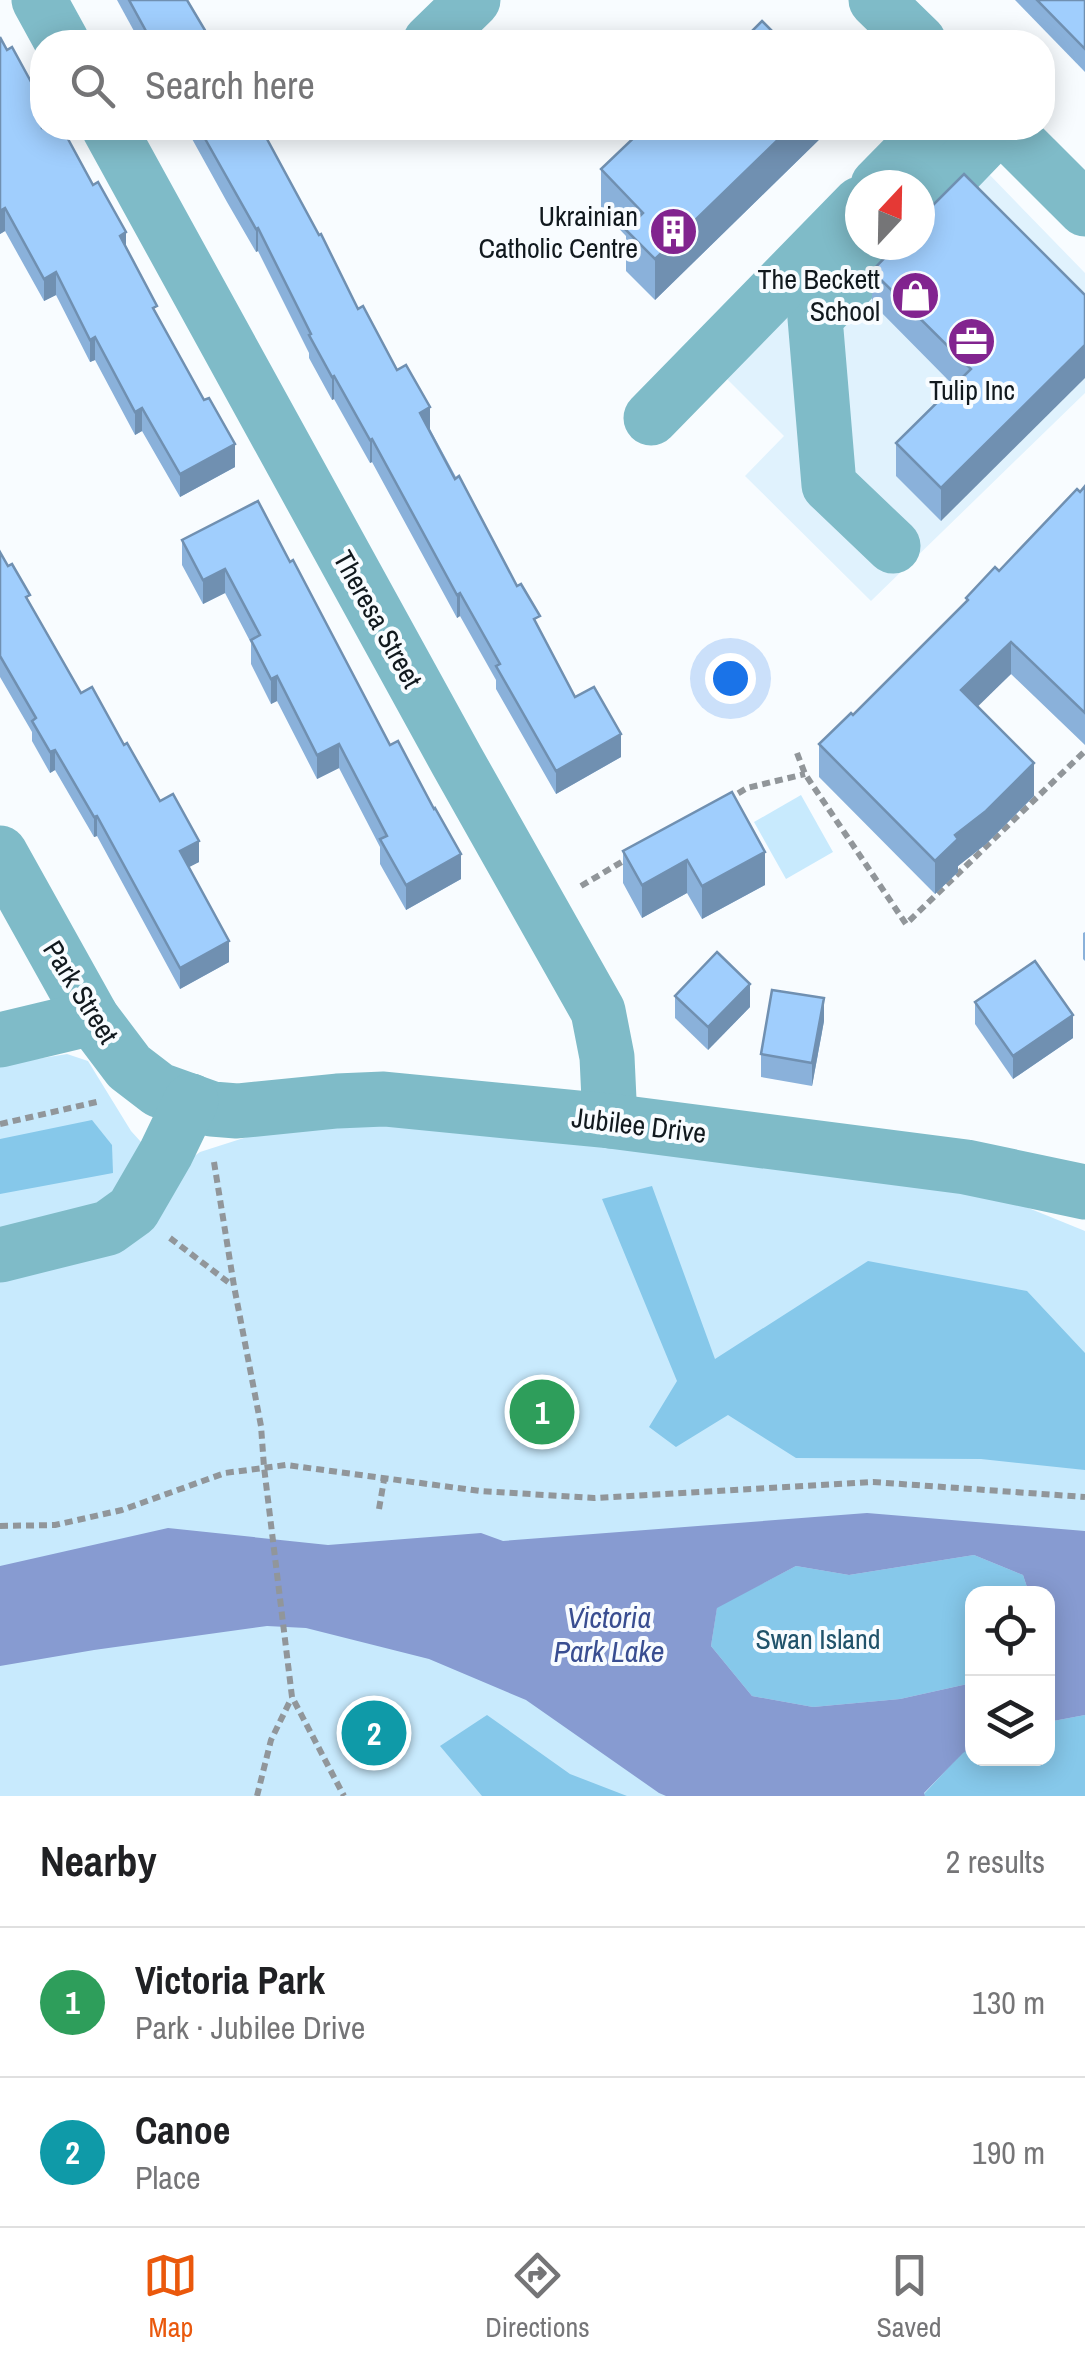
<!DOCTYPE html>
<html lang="en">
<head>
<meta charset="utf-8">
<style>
  body { margin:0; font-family:"Archivo Narrow",sans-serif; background:#f2f2f2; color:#202124 }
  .controls { position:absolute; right:30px; bottom:30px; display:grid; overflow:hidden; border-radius:20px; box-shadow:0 5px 25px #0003 }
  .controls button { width:90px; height:90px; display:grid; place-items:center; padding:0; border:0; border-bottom:2px solid #e0e0e0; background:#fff; color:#202124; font:50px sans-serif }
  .compass { position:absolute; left:845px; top:170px; width:90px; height:90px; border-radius:50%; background:#fff; box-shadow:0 5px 25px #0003; rotate:22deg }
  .you { position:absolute; left:730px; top:678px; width:35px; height:35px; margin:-25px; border:8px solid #fff; border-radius:50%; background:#1a73e8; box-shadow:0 0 0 15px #1a73e833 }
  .badge { display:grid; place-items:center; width:65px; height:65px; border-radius:50%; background:#ea580c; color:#fff; font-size:32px; font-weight:700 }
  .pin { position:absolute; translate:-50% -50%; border:5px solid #fff; box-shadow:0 2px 10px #0006 }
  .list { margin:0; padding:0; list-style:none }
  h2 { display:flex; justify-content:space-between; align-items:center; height:130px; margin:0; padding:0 40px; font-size:42px }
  h2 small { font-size:32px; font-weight:400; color:#757577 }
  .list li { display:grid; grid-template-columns:65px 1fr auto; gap:30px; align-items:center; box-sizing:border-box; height:150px; padding:0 40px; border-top:2px solid #e0e0e0 }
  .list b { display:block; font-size:38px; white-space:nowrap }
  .list p { margin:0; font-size:32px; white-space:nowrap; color:#757577 }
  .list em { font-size:32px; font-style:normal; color:#757577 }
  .icon { flex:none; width:55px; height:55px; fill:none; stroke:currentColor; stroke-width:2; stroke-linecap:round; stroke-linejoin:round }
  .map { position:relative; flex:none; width:1085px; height:1796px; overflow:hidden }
  .search { position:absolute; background:#fff; box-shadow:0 5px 25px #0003; left:30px; right:30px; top:30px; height:110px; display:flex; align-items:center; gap:25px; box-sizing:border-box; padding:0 35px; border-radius:40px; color:#757577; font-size:38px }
  .sheet { height:430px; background:#fff }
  nav { display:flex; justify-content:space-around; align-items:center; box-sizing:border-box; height:140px; border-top:2px solid #e0e0e0; background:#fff; font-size:28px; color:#757577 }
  nav a { display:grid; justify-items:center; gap:5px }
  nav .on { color:#ea580c }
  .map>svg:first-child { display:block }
  .built { fill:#e0f2fd }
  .green { fill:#c8eafd; fill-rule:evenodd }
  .forest { fill:#86c8ea }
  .water { fill:#879bd1 }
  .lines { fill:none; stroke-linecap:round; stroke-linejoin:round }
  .path { stroke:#91969a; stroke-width:6; stroke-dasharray:8 5; stroke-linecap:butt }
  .minor { stroke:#7fbbc8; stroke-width:55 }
  .wall { fill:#8ab1da }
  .shaded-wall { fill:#7090b1 }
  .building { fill:#a0cefd; stroke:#7090b1; stroke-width:2.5 }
  .labels { text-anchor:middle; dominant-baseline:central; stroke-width:8; stroke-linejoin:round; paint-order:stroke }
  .poi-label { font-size:28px; fill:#11191e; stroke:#f8fcff; text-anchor:end }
  .street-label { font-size:28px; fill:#11191e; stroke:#f8fcff }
  .park-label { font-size:28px; fill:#20536b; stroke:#f8fcff }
  .water-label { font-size:30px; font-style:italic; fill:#394e91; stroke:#f8fcff }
</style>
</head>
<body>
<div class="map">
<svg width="1085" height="1796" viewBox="0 0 1085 1796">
  <rect width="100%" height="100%" fill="#f8fcff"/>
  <polygon class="built" points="953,137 1085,273 1085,393 871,601 745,476 784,436 719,371 860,245 920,245"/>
  <g class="green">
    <polygon points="801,795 833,852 786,879 754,822"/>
    <path d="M67,1054L88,1061L131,1131L141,1142L185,1163L200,1152L250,1136L377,1124L919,1178L1021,1205L1085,1231V1796H0V1065ZM972,1594H1048V1758H972Z"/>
  </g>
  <g class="forest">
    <polygon points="92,1120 112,1145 113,1173 0,1194 0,1139"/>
    <polygon points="652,1186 715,1359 868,1261 1027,1291 1085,1353 1085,1470 981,1459 796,1458 728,1415 676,1447 649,1427 677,1381 602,1199"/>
    <polygon points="974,1555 1023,1575 1029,1593 972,1594 972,1683 900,1699 813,1707 752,1696 711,1646 717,1607 796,1566 849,1575"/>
    <polygon points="487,1715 570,1774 627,1796 482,1796 440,1746"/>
    <polygon points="1085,1715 1085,1796 925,1796 924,1794 963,1752 972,1747 972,1758 1048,1758 1048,1722"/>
  </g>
  <polygon class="water" points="867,1513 1085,1531 1085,1715 1048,1722 1048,1594 1029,1593 1023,1575 974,1555 849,1575 796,1566 717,1608 711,1646 752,1696 813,1707 900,1699 972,1683 972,1747 963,1753 924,1793 925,1796 666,1796 659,1793 526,1700 429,1659 306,1628 267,1626 94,1650 0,1666 0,1566 168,1528 328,1545 481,1533 503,1541"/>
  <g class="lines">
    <g class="path">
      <polyline points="797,753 805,774 906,924 1085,751"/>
      <polyline points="727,800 747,788 805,774"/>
      <polyline points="581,886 630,857"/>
      <polyline points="0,1124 101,1101"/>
      <polyline points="214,1162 234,1286 261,1426 264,1467 292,1697 344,1796"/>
      <polyline points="170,1238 232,1285"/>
      <polyline points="379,1509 384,1480"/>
      <polyline points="0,1526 55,1525 122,1510 225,1473 286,1465 480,1491 594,1498 873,1482 1085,1497"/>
      <polyline points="257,1796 271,1740 291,1699"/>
    </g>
    <g class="minor">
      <polyline points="39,0 62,42"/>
      <polyline points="876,0 919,42"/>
      <polyline points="430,42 473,0"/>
      <polyline points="109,128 457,761 598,1011 607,1057 610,1121"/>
      <polyline points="1004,128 1085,209"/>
      <polyline points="878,185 934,128"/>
      <polyline points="920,208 997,128"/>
      <polyline points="885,245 815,318 829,485 893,546"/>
      <polyline points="651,418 860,204"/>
      <polyline points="0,853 92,1018 129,1067 159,1090 212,1109 237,1111 337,1101 384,1099 610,1121 966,1167 1085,1192"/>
      <polyline points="0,1040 92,1018"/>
      <polyline points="0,1255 108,1228 133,1210 166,1153 191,1101"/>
    </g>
  </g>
  <g class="wall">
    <polygon points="117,0 187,0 212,42 140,42"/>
    <polygon points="1015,0 1085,0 1085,72"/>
    <polygon points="0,37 7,50 42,102 126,248 157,315 235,467 180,497 142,431 135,435 95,360 90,362 56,295 44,301 5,231 0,234"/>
    <polygon points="186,128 261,128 358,309 430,429 575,697 621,757 556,794 496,689 496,680 460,616 457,618 372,462 370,463 334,399 332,400 309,358 309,353 258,251 256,252 227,202"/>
    <polygon points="829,128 829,130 655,300 626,271 626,236 601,210 601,169"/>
    <polygon points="872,271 1085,295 941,521 896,476 896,443 954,386 872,303"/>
    <polygon points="1085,486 1085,745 1011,674 977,706 1034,796 986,844 958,866 958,872 935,894 819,777 819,744 853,715 966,603 966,598 999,571"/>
    <polygon points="182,540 290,562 461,879 406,910 380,864 380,847 339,768 317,779 277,701 271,704 251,664 251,643 225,593 203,604 182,565"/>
    <polygon points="0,552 81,693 124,745 199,862 188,867 229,962 180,989 97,836 94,837 55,770 50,773 32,741 32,732 0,677"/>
    <polygon points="732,792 765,885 702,919 687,893 642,918 623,883 623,851"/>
    <polygon points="1085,932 1085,961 1083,959 1083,933"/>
    <polygon points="675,996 750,1007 708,1050 675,1018"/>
    <polygon points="975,1002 1073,1038 1013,1079 975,1024"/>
    <polygon points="824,1021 812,1086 761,1077 761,1054"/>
  </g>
  <g class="shaded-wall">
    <polygon points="790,128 829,128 829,130 655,300 655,259"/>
    <polygon points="5,208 5,231 0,234 0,211"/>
    <polygon points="258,228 258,251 256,252 256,229"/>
    <polygon points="126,232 126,255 120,236"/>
    <polygon points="56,272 56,295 44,301 44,279"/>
    <polygon points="95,337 95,360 90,362 90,340"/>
    <polygon points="1085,345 1085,378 941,521 941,488"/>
    <polygon points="334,376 334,399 332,400 332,377"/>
    <polygon points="430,407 430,429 420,435 420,413"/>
    <polygon points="142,408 142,431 135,435 135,412"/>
    <polygon points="372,439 372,462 370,463 370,440"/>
    <polygon points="235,444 235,467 180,497 180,474"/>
    <polygon points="225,569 225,593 203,604 203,580"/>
    <polygon points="460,593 460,616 457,618 457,595"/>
    <polygon points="1011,642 1011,674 961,723 961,690"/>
    <polygon points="277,676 277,701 271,704 271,679"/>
    <polygon points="621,734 621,757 556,794 556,771"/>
    <polygon points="339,744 339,768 317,779 317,755"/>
    <polygon points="55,750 55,770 50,773 50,752"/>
    <polygon points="1034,763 1034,796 986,844 958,866 958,872 935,894 935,861 955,835"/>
    <polygon points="97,816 97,836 94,837 94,817"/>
    <polygon points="199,841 199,862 180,872 180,851"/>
    <polygon points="765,852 765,885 702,919 702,886"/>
    <polygon points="461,854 461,879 406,910 406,885"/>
    <polygon points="687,860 687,893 642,918 642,885"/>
    <polygon points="229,941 229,962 180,989 180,968"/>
    <polygon points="750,984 750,1007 708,1050 708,1027"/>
    <polygon points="824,998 824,1021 812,1086 812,1063"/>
    <polygon points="1073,1015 1073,1038 1013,1079 1013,1056"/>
  </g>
  <g class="building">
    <polygon points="129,0 187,0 212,42 152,42"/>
    <polygon points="1037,0 1085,0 1085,49"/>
    <polygon points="762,21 783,42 741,42"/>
    <polygon points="0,37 7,50 12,47 42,102 42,128 62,128 93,185 98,182 126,232 120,236 157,306 153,308 204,400 209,398 235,444 180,474 142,408 135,412 95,337 90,340 56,272 44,279 5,208 0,211"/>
    <polygon points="199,128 261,128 319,235 321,234 358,309 363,306 397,370 406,365 430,407 420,413 455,479 459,476 517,586 521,584 540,616 534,619 575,697 594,687 621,734 556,771 496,666 500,664 460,593 457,595 372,439 370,440 334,376 332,377 309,335 311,334 258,228 256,229"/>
    <polygon points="644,128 790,128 655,259 626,230 643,213 601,169"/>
    <polygon points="964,174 1085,295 1085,345 941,488 896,443 971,369 872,271 897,245 920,245 920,218"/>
    <polygon points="1085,486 1085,713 1011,642 961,690 1034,763 986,811 955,835 958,839 935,861 819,744 851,713 853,715 968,600 966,598 995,567 999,571 1077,489 1080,492"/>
    <polygon points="258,501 290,562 293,560 390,745 398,741 434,809 435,808 461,854 406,885 380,839 387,836 339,744 317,755 277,676 271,679 251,640 260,635 225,569 203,580 182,540"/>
    <polygon points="0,552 8,566 12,564 30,595 26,597 81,693 92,687 124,745 127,743 160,801 173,794 199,841 180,851 229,941 180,968 97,816 94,817 55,750 50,752 32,721 36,718 0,656"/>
    <polygon points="732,792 765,852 702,886 687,860 642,885 623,851"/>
    <polygon points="717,952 750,984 708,1027 675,996"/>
    <polygon points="1035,961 1073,1015 1013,1056 975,1002"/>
    <polygon points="772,990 824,998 812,1063 761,1054"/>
  </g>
  <defs>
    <symbol id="building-disc" viewBox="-11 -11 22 22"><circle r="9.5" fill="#82248f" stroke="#f8fcff"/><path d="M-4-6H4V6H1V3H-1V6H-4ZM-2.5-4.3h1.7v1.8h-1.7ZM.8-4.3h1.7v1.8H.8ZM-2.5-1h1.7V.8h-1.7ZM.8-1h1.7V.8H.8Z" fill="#fff"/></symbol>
    <symbol id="shop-disc" viewBox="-11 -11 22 22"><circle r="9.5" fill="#82248f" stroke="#f8fcff"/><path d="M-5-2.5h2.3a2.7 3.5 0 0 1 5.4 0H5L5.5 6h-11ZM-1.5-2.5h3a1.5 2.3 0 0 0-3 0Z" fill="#fff"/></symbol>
    <symbol id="office-disc" viewBox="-11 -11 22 22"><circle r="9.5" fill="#82248f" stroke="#f8fcff"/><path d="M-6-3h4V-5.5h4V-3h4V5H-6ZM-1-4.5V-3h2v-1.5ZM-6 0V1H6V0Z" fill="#fff"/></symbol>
  </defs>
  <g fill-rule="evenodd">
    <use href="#building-disc" x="646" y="204" width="55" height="55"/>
    <use href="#shop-disc" x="888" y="268" width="55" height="55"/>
    <use href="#office-disc" x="944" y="314" width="55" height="55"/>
  </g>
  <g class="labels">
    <g class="poi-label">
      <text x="638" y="216">Ukrainian<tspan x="638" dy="32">Catholic Centre</tspan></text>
      <text x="880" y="279">The Beckett<tspan x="880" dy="32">School</tspan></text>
      <text x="972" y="390" text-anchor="middle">Tulip Inc</text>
    </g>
    <g class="street-label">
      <text transform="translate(378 619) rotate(61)">Theresa Street</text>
      <text transform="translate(81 992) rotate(58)">Park Street</text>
      <text transform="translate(639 1125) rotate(7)">Jubilee Drive</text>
    </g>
    <g class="park-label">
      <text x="818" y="1639">Swan Island</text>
    </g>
    <g class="water-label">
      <text x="609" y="1617">Victoria<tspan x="609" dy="34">Park Lake</tspan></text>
    </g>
  </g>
</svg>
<div class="controls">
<button><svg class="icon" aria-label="locate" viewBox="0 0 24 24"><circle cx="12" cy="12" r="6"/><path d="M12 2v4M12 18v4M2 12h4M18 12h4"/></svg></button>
<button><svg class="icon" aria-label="layers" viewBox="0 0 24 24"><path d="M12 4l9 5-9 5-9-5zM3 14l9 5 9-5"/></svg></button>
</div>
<svg class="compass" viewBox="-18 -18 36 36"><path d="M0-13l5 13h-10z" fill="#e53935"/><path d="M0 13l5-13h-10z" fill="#757577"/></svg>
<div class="you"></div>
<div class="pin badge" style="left:542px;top:1412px;background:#2e9e5b">1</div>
<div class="pin badge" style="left:374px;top:1733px;background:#0f9aa8">2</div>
<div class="search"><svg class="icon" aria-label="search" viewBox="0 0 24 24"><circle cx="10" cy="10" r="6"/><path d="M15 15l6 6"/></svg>Search here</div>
</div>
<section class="sheet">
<h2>Nearby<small>2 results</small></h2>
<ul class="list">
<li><span class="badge" style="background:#2e9e5b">1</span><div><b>Victoria Park</b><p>Park · Jubilee Drive</p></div><em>130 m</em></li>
<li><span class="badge" style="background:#0f9aa8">2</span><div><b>Canoe</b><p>Place</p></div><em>190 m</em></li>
</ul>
</section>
<nav>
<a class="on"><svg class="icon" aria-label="map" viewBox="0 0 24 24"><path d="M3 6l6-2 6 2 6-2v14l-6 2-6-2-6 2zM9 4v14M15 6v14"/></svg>Map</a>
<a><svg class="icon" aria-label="directions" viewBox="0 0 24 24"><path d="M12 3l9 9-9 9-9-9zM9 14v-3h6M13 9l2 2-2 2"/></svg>Directions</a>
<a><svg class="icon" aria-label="saved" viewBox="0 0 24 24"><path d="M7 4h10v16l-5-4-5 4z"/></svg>Saved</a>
</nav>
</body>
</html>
